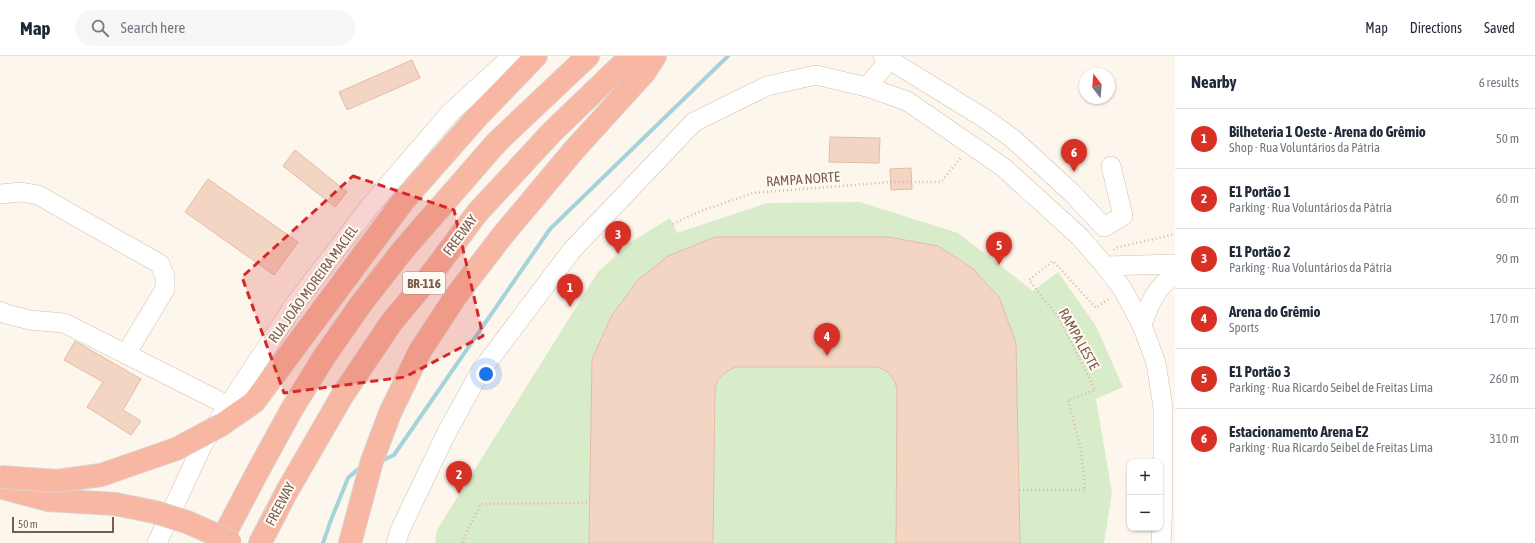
<!DOCTYPE html>
<html lang="en">
<head>
<meta charset="utf-8">
<style>
  body { margin:0; font-family:"Asap Condensed",sans-serif; background:#f6f6f7; color:#1f2937 }
  .controls { position:absolute; right:12px; bottom:12px; display:grid; overflow:hidden; border-radius:8px; box-shadow:0 1px 3px #0004 }
  .controls button { width:36px; height:36px; display:grid; place-items:center; padding:0; border:0; border-bottom:1px solid #e0e1e3; background:#fff; color:#1f2937; font:20px sans-serif }
  .compass { position:absolute; left:1079px; top:12px; width:36px; height:36px; border-radius:50%; background:#fff; box-shadow:0 1px 3px #0004; rotate:344deg }
  .scale { position:absolute; left:12px; bottom:10px; width:102px; box-sizing:border-box; padding-left:4px; border:2px solid #7a5c4d; border-top:0; font-size:11px; line-height:14px; white-space:nowrap; color:#7a5c4d; -webkit-text-stroke:3px #fffaf3; paint-order:stroke }
  .you { position:absolute; left:486px; top:318px; width:14px; height:14px; margin:-10px; border:3px solid #fff; border-radius:50%; background:#1a73e8; box-shadow:0 0 0 6px #1a73e833 }
  .badge { display:grid; place-items:center; width:26px; height:26px; border-radius:50%; background:#d93025; color:#fff; font-size:13px; font-weight:700 }
  .pin { position:absolute; translate:-50% -33px; filter:drop-shadow(0 1px 2px #0008) }
  .pin::after { content:''; position:absolute; top:21px; width:14px; height:12px; background:inherit; clip-path:polygon(0 0,100% 0,50% 100%) }
  .list { margin:0; padding:0; list-style:none }
  h2 { display:flex; justify-content:space-between; align-items:center; height:52px; margin:0; padding:0 16px; font-size:17px }
  h2 small { font-size:13px; font-weight:400; color:#747a83 }
  .list li { display:grid; grid-template-columns:26px 1fr auto; gap:12px; align-items:center; box-sizing:border-box; height:60px; padding:0 16px; border-top:1px solid #e0e1e3 }
  .list b { display:block; font-size:15px; white-space:nowrap }
  .list p { margin:0; font-size:13px; white-space:nowrap; color:#747a83 }
  .list em { font-size:13px; font-style:normal; color:#747a83 }
  .icon { flex:none; width:22px; height:22px; fill:none; stroke:currentColor; stroke-width:2; stroke-linecap:round; stroke-linejoin:round }
  .map { position:relative; flex:none; width:1175px; height:487px; overflow:hidden }
  header { display:flex; align-items:center; gap:24px; box-sizing:border-box; height:56px; padding:0 20px; background:#fff; border-bottom:1px solid #e0e1e3 }
  header strong { font-size:19px }
  nav { display:flex; gap:22px; margin-inline-start:auto; font-size:14px }
  .search { width:280px; height:36px; background:#f6f6f7; display:flex; align-items:center; gap:10px; box-sizing:border-box; padding:0 14px; border-radius:22px; color:#747a83; font-size:15px }
  main { display:flex }
  aside { flex:1; background:#fff }
  .map>svg:first-child { display:block }
  .green { fill:#d8ecc9 }
  .lines { fill:none; stroke-linecap:round; stroke-linejoin:round }
  .stream { stroke:#a5d3da; stroke-width:4 }
  .building { fill:#f3d5c3; stroke:#e6bba3 }
  .minor-casing { stroke:#d1beb0; stroke-width:20 }
  .highway-casing { stroke:#dad1cd; stroke-width:24 }
  .path { stroke:#d9b8a5; stroke-width:2.5; stroke-dasharray:1 3; stroke-linecap:butt }
  .minor { stroke:#fff; stroke-width:19 }
  .highway { stroke:#f7b7a3; stroke-width:22 }
  .highway-bridge-casing { stroke:#dad1cd; stroke-width:24; stroke-linecap:butt }
  .highway-bridge { stroke:#f7b7a3; stroke-width:22 }
  .marked { fill:#d62828; fill-opacity:0.2; stroke:#d62828; stroke-width:3; stroke-dasharray:8 5; stroke-linejoin:round }
  .labels { text-anchor:middle; dominant-baseline:central; stroke-width:4; stroke-linejoin:round; paint-order:stroke }
  .shield { fill:#fffaf3; stroke:#a28b7f; stroke-width:1 }
  .shield-label { font-size:13px; font-weight:bold; fill:#7a5c4d }
  .street-label { font-size:14px; fill:#7a5c4d; stroke:#fffaf3 }
</style>
</head>
<body>
<header>
<strong>Map</strong>
<div class="search"><svg class="icon" aria-label="search" viewBox="0 0 24 24"><circle cx="10" cy="10" r="6"/><path d="M15 15l6 6"/></svg>Search here</div>
<nav><a>Map</a><a>Directions</a><a>Saved</a></nav>
</header>
<main>
<div class="map">
<svg width="1175" height="487" viewBox="0 0 1175 487">
  <rect width="100%" height="100%" fill="#fdf6ec"/>
  <polygon class="green" points="860,146 958,177 1033,235 1058,216 1096,270 1123,331 1096,343 1112,437 1104,487 435,487 437,474 598,216 631,186 670,162 677,177 768,147"/>
  <g class="lines">
    <g class="stream">
      <polyline points="381,405 394,399 550,173 728,0"/>
      <polyline points="323,487 331,464 348,422 357,414 363,411"/>
    </g>
  </g>
  <g class="building">
    <polygon points="412,4 420,22 347,54 339,36"/>
    <polygon points="830,81 880,82 879,107 829,106"/>
    <polygon points="295,94 347,136 335,151 283,110"/>
    <polygon points="911,112 912,133 891,134 890,113"/>
    <polygon points="208,123 298,186 274,219 185,156"/>
    <polygon points="715,181 888,181 938,190 972,212 999,241 1016,287 1020,487 896,487 897,332 894,324 890,318 883,313 876,311 736,311 729,314 722,319 717,325 715,333 713,487 589,487 592,303 612,259 638,224 668,200"/>
    <polygon points="75,285 141,323 123,354 141,365 131,379 87,351 103,326 64,304"/>
  </g>
  <g class="lines">
    <defs>
      <g id="minor">
        <polyline points="883,0 984,62 1012,82 1071,136 1104,171 1123,160 1111,110"/>
        <polyline points="867,31 890,3"/>
        <polyline points="0,138 21,136 38,139 160,208 165,221 165,233 126,298"/>
        <polyline points="1105,210 1175,208"/>
        <polyline points="0,255 6,258 30,264 64,267 229,350"/>
        <path d="M1142,269C1149,249 1156,230 1175,219"/>
        <polyline points="157,487 203,388 295,248 371,149 450,57 512,0"/>
        <polyline points="396,487 400,474 446,378 480,316 572,194 694,66 767,30 816,19 867,31 907,45 1003,111 1080,181 1105,210 1122,232 1142,269 1156,307 1163,351 1163,449 1161,487"/>
      </g>
      <g id="highway">
        <polyline points="221,369 254,346 404,144 478,60 536,0"/>
        <polyline points="0,431 48,444 115,448"/>
        <polyline points="220,487 258,415 292,353 324,301 361,248 403,194 497,86 588,0"/>
        <polyline points="260,487 286,437 342,340 391,267 430,220 477,157 552,76 631,0"/>
        <polyline points="350,487 372,405 390,357 420,295 456,240 502,180 574,94 644,17 655,0"/>
      </g>
    </defs>
    <use href="#minor" class="minor-casing"/>
    <use href="#highway" class="highway-casing"/>
    <g class="path">
      <polyline points="673,168 701,155 753,137 891,126 941,126 962,100"/>
      <polyline points="1114,194 1115,192 1175,178"/>
      <polyline points="1019,434 1085,434 1081,394 1068,344 1095,334 1059,262 1029,224 1053,205 1096,252 1110,242"/>
      <polyline points="463,487 464,482 481,448 589,447"/>
    </g>
    <use href="#minor" class="minor"/>
    <use href="#highway" class="highway"/>
    <defs>
      <g id="highway-bridge">
        <polyline points="0,421 57,425 101,419 176,393 221,369"/>
        <polyline points="115,448 155,456 187,466 230,485"/>
      </g>
    </defs>
    <use href="#highway-bridge" class="highway-bridge-casing"/>
    <use href="#highway-bridge" class="highway-bridge"/>
  </g>
  <path class="marked" d="M353,120L454,154L483,280L405,321L284,337L242,221Z"/>
  <g class="labels">
    <rect class="shield" x="403" y="216" width="42" height="22" rx="3"/>
    <g class="shield-label">
      <text x="424" y="227">BR-116</text>
    </g>
    <g class="street-label">
      <text transform="translate(803 123) rotate(-4)">RAMPA NORTE</text>
      <text transform="translate(460 179) rotate(-53)">FREEWAY</text>
      <text transform="translate(313 228) rotate(-54)">RUA JOÃO MOREIRA MACIEL</text>
      <text transform="translate(1079 283) rotate(61)">RAMPA LESTE</text>
      <text transform="translate(280 448) rotate(-62)">FREEWAY</text>
    </g>
  </g>
</svg>
<div class="controls">
<button>+</button>
<button>−</button>
</div>
<svg class="compass" viewBox="-18 -18 36 36"><path d="M0-13l5 13h-10z" fill="#e53935"/><path d="M0 13l5-13h-10z" fill="#747a83"/></svg>
<div class="scale">50 m</div>
<div class="you"></div>
<div class="pin badge" style="left:570px;top:251px">1</div>
<div class="pin badge" style="left:459px;top:438px">2</div>
<div class="pin badge" style="left:618px;top:198px">3</div>
<div class="pin badge" style="left:827px;top:300px">4</div>
<div class="pin badge" style="left:999px;top:209px">5</div>
<div class="pin badge" style="left:1074px;top:116px">6</div>
</div>
<aside>
<h2>Nearby<small>6 results</small></h2>
<ul class="list">
<li><span class="badge">1</span><div><b>Bilheteria 1 Oeste - Arena do Grêmio</b><p>Shop · Rua Voluntários da Pátria</p></div><em>50 m</em></li>
<li><span class="badge">2</span><div><b>E1 Portão 1</b><p>Parking · Rua Voluntários da Pátria</p></div><em>60 m</em></li>
<li><span class="badge">3</span><div><b>E1 Portão 2</b><p>Parking · Rua Voluntários da Pátria</p></div><em>90 m</em></li>
<li><span class="badge">4</span><div><b>Arena do Grêmio</b><p>Sports</p></div><em>170 m</em></li>
<li><span class="badge">5</span><div><b>E1 Portão 3</b><p>Parking · Rua Ricardo Seibel de Freitas Lima</p></div><em>260 m</em></li>
<li><span class="badge">6</span><div><b>Estacionamento Arena E2</b><p>Parking · Rua Ricardo Seibel de Freitas Lima</p></div><em>310 m</em></li>
</ul>
</aside>
</main>
</body>
</html>
